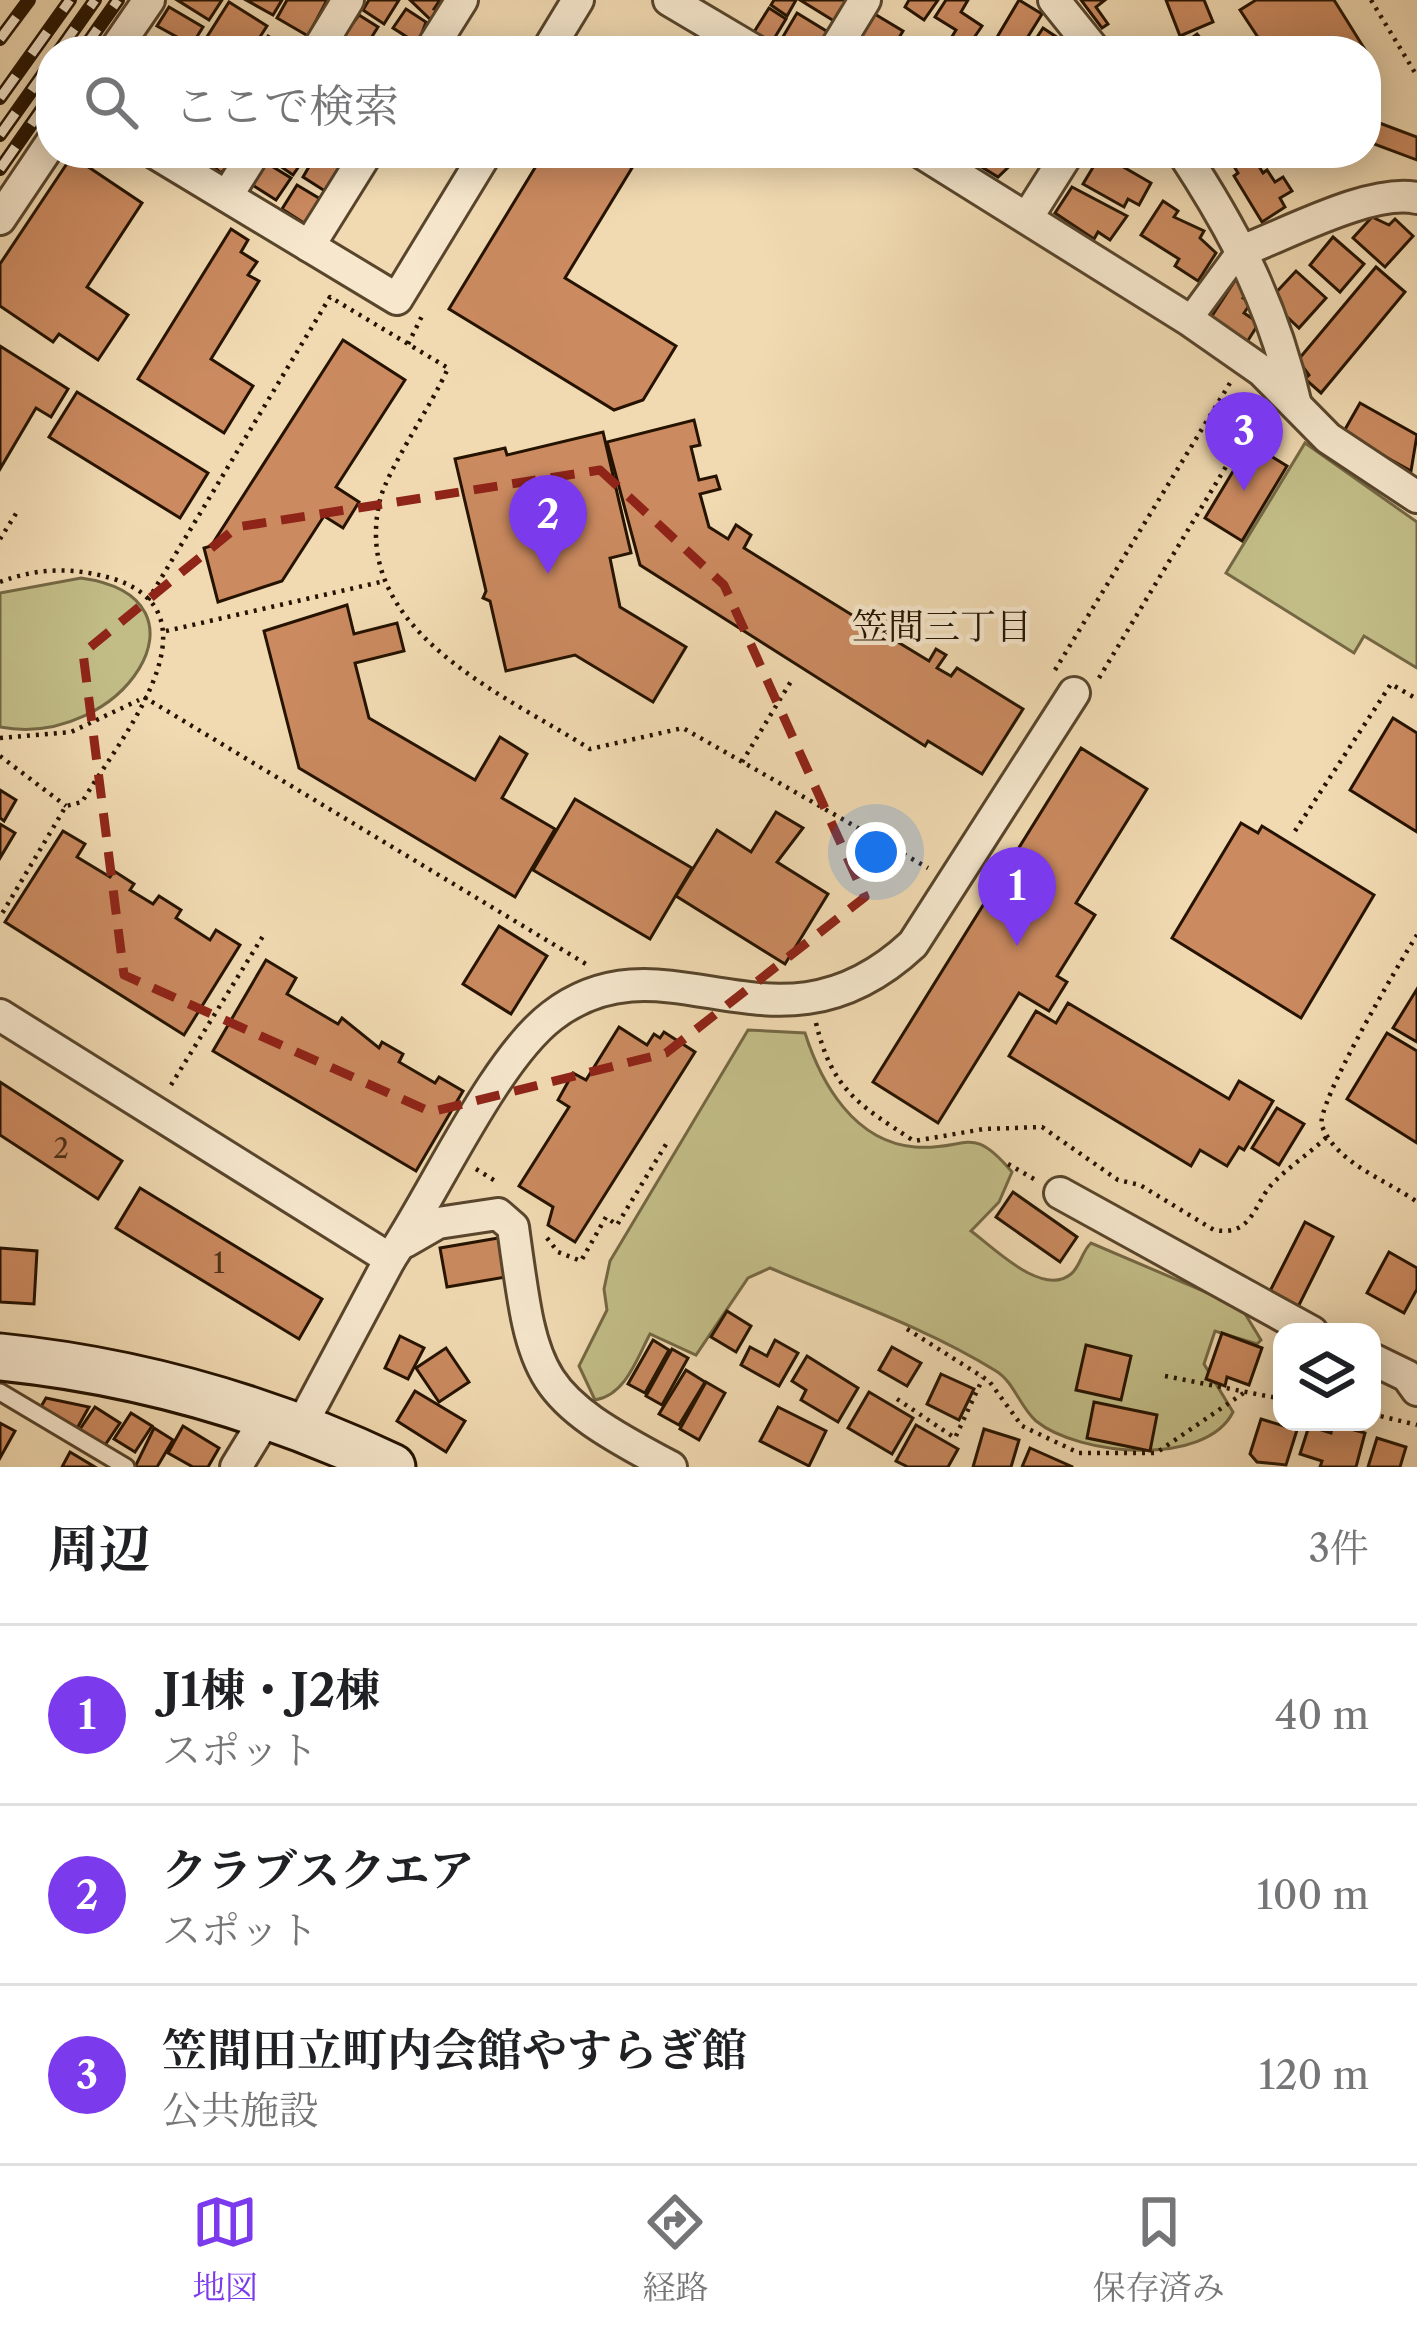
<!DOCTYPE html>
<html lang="ja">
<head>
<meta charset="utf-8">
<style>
  body { margin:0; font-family:"Libre Caslon Text","Noto Serif JP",serif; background:#f6f6f6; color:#202124 }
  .controls { position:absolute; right:36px; bottom:36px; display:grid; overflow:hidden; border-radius:24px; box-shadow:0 6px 30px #0003 }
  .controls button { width:108px; height:108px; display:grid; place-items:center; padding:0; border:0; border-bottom:3px solid #e0e0e0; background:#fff; color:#202124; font:60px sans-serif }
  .you { position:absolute; left:876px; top:852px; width:42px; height:42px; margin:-30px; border:9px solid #fff; border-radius:50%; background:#1a73e8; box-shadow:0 0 0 18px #1a73e833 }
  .badge { display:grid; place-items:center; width:78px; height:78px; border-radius:50%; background:#7c3aed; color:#fff; font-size:39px; font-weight:700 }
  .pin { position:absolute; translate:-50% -99px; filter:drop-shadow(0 3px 6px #0008) }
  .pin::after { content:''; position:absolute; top:63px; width:42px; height:36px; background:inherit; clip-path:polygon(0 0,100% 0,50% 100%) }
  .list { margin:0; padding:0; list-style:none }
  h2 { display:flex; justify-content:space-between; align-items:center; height:156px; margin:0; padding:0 48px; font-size:51px }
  h2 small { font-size:39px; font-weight:400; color:#757577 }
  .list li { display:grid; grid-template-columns:78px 1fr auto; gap:36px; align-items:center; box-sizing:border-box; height:180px; padding:0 48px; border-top:3px solid #e0e0e0 }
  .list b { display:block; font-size:45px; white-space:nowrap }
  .list p { margin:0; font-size:39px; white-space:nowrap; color:#757577 }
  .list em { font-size:39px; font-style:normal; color:#757577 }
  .icon { flex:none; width:66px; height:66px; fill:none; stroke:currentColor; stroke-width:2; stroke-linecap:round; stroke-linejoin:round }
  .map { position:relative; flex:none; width:1417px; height:1467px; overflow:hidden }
  .search { position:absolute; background:#fff; box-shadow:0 6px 30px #0003; left:36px; right:36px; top:36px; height:132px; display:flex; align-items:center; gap:30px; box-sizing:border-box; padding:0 42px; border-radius:48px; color:#757577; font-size:45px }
  .sheet { height:696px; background:#fff }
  nav { display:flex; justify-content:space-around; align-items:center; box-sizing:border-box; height:168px; border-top:3px solid #e0e0e0; background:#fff; font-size:33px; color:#757577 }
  nav a { display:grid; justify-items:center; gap:6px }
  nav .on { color:#7c3aed }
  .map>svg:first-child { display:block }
  .green { fill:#c2bd87; stroke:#746844; stroke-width:3 }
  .building { fill:#cb8a60; stroke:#251300; stroke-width:3 }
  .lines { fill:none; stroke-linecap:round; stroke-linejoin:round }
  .service-casing { stroke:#58452c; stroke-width:21 }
  .pedestrian-casing { stroke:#58452c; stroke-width:30 }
  .minor-casing { stroke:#58452c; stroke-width:36 }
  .secondary-casing { stroke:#251300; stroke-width:51 }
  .path { stroke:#251300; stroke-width:4.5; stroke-dasharray:3 6; stroke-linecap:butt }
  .service { stroke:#f6e7cd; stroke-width:15 }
  .pedestrian { stroke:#f6e7cd; stroke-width:24 }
  .minor { stroke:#f6e7cd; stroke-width:30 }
  .secondary { stroke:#f6e7cd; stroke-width:45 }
  .rail-casing { stroke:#251300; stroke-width:14 }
  .rail { stroke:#f6e7cd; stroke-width:9; stroke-dasharray:27; stroke-linecap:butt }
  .marked { fill:none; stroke:#8f2418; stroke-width:9; stroke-dasharray:24 15; stroke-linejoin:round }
  .labels { text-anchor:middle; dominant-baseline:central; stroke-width:9; stroke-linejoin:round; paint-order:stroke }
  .number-label { font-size:27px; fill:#4e3118 }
  .neighbourhood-label { font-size:36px; fill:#251300; stroke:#f6e7cd }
</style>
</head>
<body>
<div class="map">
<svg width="1417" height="1467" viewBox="0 0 1417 1467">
  <rect width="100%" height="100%" fill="#f1dab2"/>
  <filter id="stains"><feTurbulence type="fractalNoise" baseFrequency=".00167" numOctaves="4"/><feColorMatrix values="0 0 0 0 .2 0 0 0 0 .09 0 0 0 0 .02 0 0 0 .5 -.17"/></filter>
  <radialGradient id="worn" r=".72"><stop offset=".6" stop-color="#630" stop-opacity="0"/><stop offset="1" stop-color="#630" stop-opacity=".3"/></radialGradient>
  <g class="green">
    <polygon points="1305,443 1417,522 1417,668 1364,636 1354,653 1226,573"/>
    <path d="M81,578C223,598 121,750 0,727V593Z"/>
    <path d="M748,1030L805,1033C821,1083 854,1142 915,1147C968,1151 970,1122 1012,1172L999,1202L971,1231C992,1246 1042,1298 1071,1274C1080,1267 1082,1251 1091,1243L1229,1302L1244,1312L1261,1340L1257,1344L1215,1331L1204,1364L1233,1412C1206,1467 1079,1456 1036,1421C1020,1407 1014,1382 996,1371C927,1328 845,1300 770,1268L748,1278L696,1355L650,1334C637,1358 626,1395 595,1400L579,1366L607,1310L604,1289L610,1261Z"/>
  </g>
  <g class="building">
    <polygon points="177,0 222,0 209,20"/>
    <polygon points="246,0 282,0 273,15"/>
    <polygon points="287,0 327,0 308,36 277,18"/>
    <polygon points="369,0 399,0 384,24 363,10"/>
    <polygon points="410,0 440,0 434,9 439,12 432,21"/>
    <polygon points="774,0 796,0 787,16 771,5"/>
    <polygon points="800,0 847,0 834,21"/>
    <polygon points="909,0 938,0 924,20 905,7"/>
    <polygon points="946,0 968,0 961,12 982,26 965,51 945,48 956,30 935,17"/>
    <polygon points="1019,0 1042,14 1019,51 1005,51 993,44"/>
    <polygon points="1081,0 1105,0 1096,7 1108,24 1102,28"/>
    <polygon points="1166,0 1204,0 1213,22 1180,36"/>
    <polygon points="1256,0 1334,0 1369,56 1366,51 1267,51 1240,10"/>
    <polygon points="229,2 267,26 251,51 198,51"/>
    <polygon points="169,7 203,27 188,51 172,44 177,37 157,26"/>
    <polygon points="769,8 786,19 772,42 754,32"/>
    <polygon points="406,9 426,22 418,44 393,28"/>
    <polygon points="797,13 828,32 816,51 778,45"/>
    <polygon points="873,13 903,31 891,51 869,51 855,42"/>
    <polygon points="359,15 378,27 368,43 375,47 344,51 336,45"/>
    <polygon points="1043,28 1064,42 1058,51 1028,51"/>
    <polygon points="1197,34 1211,51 1166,51 1182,39 1185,43"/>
    <polygon points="268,36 292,51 259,51"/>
    <polygon points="1366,118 1417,137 1417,160 1366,141"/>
    <polygon points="199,153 240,153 221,173"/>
    <polygon points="270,153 308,153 293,175 267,157"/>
    <polygon points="317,153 343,167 328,193 303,177"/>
    <polygon points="544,153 608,153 632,168 565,278 676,346 643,400 614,410 449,309"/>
    <polygon points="977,153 1017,153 1021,155 998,177 972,161"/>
    <polygon points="1251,153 1263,173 1267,170 1275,182 1283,177 1292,191 1280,198 1285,207 1262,222 1234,176 1238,173 1232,163"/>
    <polygon points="1101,154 1151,183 1139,205 1128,199 1124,207 1083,184"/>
    <polygon points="72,156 142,203 87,287 128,315 98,360 59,334 53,342 0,306 0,264"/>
    <polygon points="265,162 291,178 276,200 251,184"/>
    <polygon points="297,185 322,200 304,223 282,209"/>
    <polygon points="1072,187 1127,216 1110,240 1098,232 1094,239 1055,213"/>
    <polygon points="1163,201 1178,211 1174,217 1204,231 1200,238 1216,253 1198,281 1175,266 1179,259 1141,235"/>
    <polygon points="1372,217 1389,225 1395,219 1413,236 1385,267 1353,238"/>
    <polygon points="231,229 248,240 241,252 257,262 248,275 259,281 211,359 253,386 224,433 138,379"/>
    <polygon points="1333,237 1364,264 1340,292 1310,265"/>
    <polygon points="1376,267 1405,292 1321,393 1305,379 1309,375 1298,360"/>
    <polygon points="1296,271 1326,298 1299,328 1269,300"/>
    <polygon points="1236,279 1249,288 1243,298 1251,303 1244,313 1259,323 1247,342 1210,319"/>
    <polygon points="343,340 405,380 336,487 359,502 343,528 324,516 282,581 218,602 204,548 211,546"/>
    <polygon points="0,346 68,389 51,417 36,408 0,469"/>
    <polygon points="77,392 208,473 180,518 49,437"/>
    <polygon points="1360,403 1417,435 1411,471 1343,433"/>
    <polygon points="694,420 700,445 691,447 699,480 716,476 720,489 700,494 709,527 728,539 736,525 751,535 744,548 873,628 883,611 893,618 883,633 929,661 936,649 946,655 937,668 951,676 957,668 1023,709 982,774 928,741 925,746 640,565 607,442"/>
    <polygon points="603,432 631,553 610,558 620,607 686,647 653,702 575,655 506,671 490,601 483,598 486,591 455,459 505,448 507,455"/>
    <polygon points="1250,443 1287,466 1242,541 1205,518"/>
    <polygon points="347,605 354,634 397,623 404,651 355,663 369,718 475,780 500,737 527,754 502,798 555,829 515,897 299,768 264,631"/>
    <polygon points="1393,718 1417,733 1417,832 1350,790"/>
    <polygon points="1081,748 1147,789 1076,903 1095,915 1057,976 1067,982 1049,1011 1019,993 938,1123 873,1082"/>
    <polygon points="0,790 16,800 4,821 0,818"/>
    <polygon points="575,799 692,868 650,939 533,870"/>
    <polygon points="776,812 803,828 777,862 828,894 785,964 676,896 717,830 751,852"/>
    <polygon points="1241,823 1258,833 1262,826 1374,895 1301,1018 1172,938"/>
    <polygon points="0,824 15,833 0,858"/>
    <polygon points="63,831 85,844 77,857 110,877 114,871 134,884 130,890 153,904 159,896 181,910 176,918 210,940 216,930 240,945 184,1035 5,922"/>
    <polygon points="499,926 547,956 511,1014 463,984"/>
    <polygon points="266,960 296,978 287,994 338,1024 342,1018 379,1048 382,1042 403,1054 399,1062 435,1083 439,1077 463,1091 416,1171 213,1051"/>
    <polygon points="1417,989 1417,1042 1393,1028"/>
    <polygon points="1068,1003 1229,1099 1239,1081 1273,1101 1244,1150 1239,1147 1227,1166 1200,1150 1191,1166 1009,1056 1036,1011 1056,1023"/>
    <polygon points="619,1027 647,1045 654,1034 660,1038 664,1032 695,1052 575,1242 548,1225 553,1207 519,1186 569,1107 558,1100 573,1073 586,1080"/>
    <polygon points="1387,1033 1417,1051 1417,1143 1347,1099"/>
    <polygon points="0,1082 122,1161 98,1199 0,1135"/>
    <polygon points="1277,1108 1304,1124 1279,1165 1252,1148"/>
    <polygon points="140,1188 322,1299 299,1339 116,1228"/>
    <polygon points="1013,1192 1077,1237 1060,1262 996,1217"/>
    <polygon points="1305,1222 1333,1237 1295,1313 1266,1299"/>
    <polygon points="504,1237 511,1276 447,1287 440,1248"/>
    <polygon points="0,1248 37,1251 34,1304 0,1302"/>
    <polygon points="1389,1252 1417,1268 1417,1289 1404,1313 1367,1293"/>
    <polygon points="727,1311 751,1326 736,1352 711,1337"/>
    <polygon points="1222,1333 1262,1348 1249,1385 1227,1377 1225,1386 1206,1379"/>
    <polygon points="400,1336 424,1348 408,1379 385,1368"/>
    <polygon points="653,1340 669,1350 645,1393 628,1384"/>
    <polygon points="775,1340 798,1353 779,1386 741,1365 750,1347 767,1356"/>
    <polygon points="1086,1345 1131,1356 1121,1400 1076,1390"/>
    <polygon points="892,1347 921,1363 907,1386 879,1370"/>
    <polygon points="446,1348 469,1382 439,1402 416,1368"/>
    <polygon points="672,1349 688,1358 662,1405 646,1396"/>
    <polygon points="807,1356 858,1388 838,1422 801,1400 806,1390 792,1381"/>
    <polygon points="686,1370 705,1382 679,1425 659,1414"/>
    <polygon points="941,1374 974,1389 959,1420 927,1404"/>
    <polygon points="706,1382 725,1393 699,1440 680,1429"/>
    <polygon points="415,1391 465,1421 446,1452 397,1421"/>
    <polygon points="869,1392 913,1418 892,1454 848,1428"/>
    <polygon points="46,1398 89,1407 75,1432 38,1412"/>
    <polygon points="1094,1402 1157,1415 1150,1451 1087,1438"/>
    <polygon points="95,1407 120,1423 103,1448 78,1432"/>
    <polygon points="778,1407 826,1431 809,1466 760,1441"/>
    <polygon points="131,1413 152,1426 135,1452 114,1439"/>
    <polygon points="1261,1419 1297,1430 1286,1465 1257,1462 1250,1454"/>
    <polygon points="0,1423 15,1431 0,1458"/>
    <polygon points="1333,1424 1365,1433 1356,1467 1320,1467 1322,1461 1300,1454 1309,1426 1331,1433"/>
    <polygon points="916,1425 958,1449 948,1467 908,1467 896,1461"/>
    <polygon points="183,1426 219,1448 208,1467 193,1467 168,1453"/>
    <polygon points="154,1428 173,1440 157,1467 135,1467"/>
    <polygon points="984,1429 1019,1440 1011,1467 973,1467"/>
    <polygon points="1377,1438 1406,1447 1400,1467 1368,1467"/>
    <polygon points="1030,1448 1073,1467 1022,1467"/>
    <polygon points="70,1452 95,1467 62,1467"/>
  </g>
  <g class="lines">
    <defs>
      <polyline id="service" points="0,1392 126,1467"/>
      <polyline id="pedestrian" points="1189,320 1239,252"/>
      <g id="minor">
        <polyline points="669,0 755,51"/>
        <polyline points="1054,0 1095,51"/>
        <polyline points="114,51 149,0"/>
        <polyline points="317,51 348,0"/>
        <polyline points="430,51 462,0"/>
        <polyline points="547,51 578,0"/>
        <polyline points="834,51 865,0"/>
        <polyline points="155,153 397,299 486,153"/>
        <polyline points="922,153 1189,320 1262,371 1328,438 1417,497"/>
        <path d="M1183,153C1237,235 1274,308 1296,405"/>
        <polyline points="227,196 254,153"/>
        <polyline points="1027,218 1068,153"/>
        <polyline points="0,219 51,143"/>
        <polyline points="309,246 367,153"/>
        <path d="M1239,252C1285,235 1371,188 1417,198"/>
        <polyline points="0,1015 390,1259 302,1424"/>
        <polyline points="1060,1193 1312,1332"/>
        <path d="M405,1242L438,1223L498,1214L513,1227C534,1380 533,1394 671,1467"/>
        <path d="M390,1259C434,1194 494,1060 552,1016C668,927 776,1072 913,944L1074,693"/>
        <polyline points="1372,1359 1407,1376 1417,1390"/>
        <polyline points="236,1467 269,1413"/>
      </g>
      <path id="secondary" d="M0,1357C139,1371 267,1408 392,1467"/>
    </defs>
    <use href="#service" class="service-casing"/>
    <use href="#pedestrian" class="pedestrian-casing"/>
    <use href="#minor" class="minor-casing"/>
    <use href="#secondary" class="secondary-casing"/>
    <g class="path">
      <polyline points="1371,0 1417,76"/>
      <polyline points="408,344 422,316"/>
      <polyline points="0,539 17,512"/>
      <path d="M0,582C39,567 77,567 117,580C224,618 116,744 82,802L66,806L0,917"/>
      <path d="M148,600L330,297L448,368C433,403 387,470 380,500C349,630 502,693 590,749L683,728L928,868"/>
      <polyline points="166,631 385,581"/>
      <polyline points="1055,670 1230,383"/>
      <polyline points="1099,678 1260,410"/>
      <polyline points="144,697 586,964"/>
      <polyline points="0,738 71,732 139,700"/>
      <polyline points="0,756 66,806"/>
      <polyline points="742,762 793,678"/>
      <polyline points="1295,831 1391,684 1417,699"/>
      <path d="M1417,935C1401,960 1314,1107 1322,1126C1337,1164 1387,1180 1417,1202"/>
      <path d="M816,1023C832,1090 859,1105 914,1141L984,1129L1042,1127L1118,1180L1140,1185L1214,1230C1255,1237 1253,1201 1276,1180C1293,1164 1312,1151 1329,1135"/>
      <polyline points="171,1085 263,936"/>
      <polyline points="1008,1164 1034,1179"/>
      <polyline points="476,1169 497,1182"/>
      <polyline points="547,1238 558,1252 581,1261 606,1217 617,1225 668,1141"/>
      <polyline points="907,1329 989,1381 1022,1426 1079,1453 1156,1453 1245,1392"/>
      <polyline points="1165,1376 1282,1399"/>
      <polyline points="897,1399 955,1438 983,1378"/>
      <polyline points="1372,1414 1417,1425"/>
    </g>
    <use href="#service" class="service"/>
    <use href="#pedestrian" class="pedestrian"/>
    <use href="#minor" class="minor"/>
    <use href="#secondary" class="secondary"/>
    <defs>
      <g id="rail">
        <polyline points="0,39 29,0"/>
        <polyline points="59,51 95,0"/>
        <polyline points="82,51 118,0"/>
        <polyline points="0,98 70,0"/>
        <polyline points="0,135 51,63"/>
        <polyline points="0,169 51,96"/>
      </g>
    </defs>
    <use href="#rail" class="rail-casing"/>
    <use href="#rail" class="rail"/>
  </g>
  <path class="marked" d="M600,470L724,585L865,897L666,1053L431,1112L124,975L83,653L237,527Z"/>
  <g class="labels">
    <g class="number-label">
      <text x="61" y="1148">2</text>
      <text x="219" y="1263">1</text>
    </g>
    <g class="neighbourhood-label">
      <text x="942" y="626">笠間三丁目</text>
    </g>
  </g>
  <rect width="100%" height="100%" filter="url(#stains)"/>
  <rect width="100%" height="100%" fill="url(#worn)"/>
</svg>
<div class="controls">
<button><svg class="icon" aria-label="layers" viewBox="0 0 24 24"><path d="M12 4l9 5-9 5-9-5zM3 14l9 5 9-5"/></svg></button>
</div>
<div class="you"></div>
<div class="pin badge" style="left:1017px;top:946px">1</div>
<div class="pin badge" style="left:548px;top:574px">2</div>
<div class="pin badge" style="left:1244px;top:491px">3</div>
<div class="search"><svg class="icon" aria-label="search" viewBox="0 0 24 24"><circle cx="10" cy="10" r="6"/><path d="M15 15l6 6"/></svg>ここで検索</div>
</div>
<section class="sheet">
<h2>周辺<small>3件</small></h2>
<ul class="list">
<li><span class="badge">1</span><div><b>J1棟・J2棟</b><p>スポット</p></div><em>40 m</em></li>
<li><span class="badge">2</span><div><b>クラブスクエア</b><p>スポット</p></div><em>100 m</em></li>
<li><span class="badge">3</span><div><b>笠間田立町内会館やすらぎ館</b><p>公共施設</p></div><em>120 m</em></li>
</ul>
</section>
<nav>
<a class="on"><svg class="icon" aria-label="map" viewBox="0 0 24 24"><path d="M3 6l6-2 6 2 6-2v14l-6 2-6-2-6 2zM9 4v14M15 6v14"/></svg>地図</a>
<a><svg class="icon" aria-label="directions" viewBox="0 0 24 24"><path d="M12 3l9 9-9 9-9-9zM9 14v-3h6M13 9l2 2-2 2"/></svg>経路</a>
<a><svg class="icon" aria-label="saved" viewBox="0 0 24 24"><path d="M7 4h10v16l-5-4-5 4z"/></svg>保存済み</a>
</nav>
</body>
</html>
